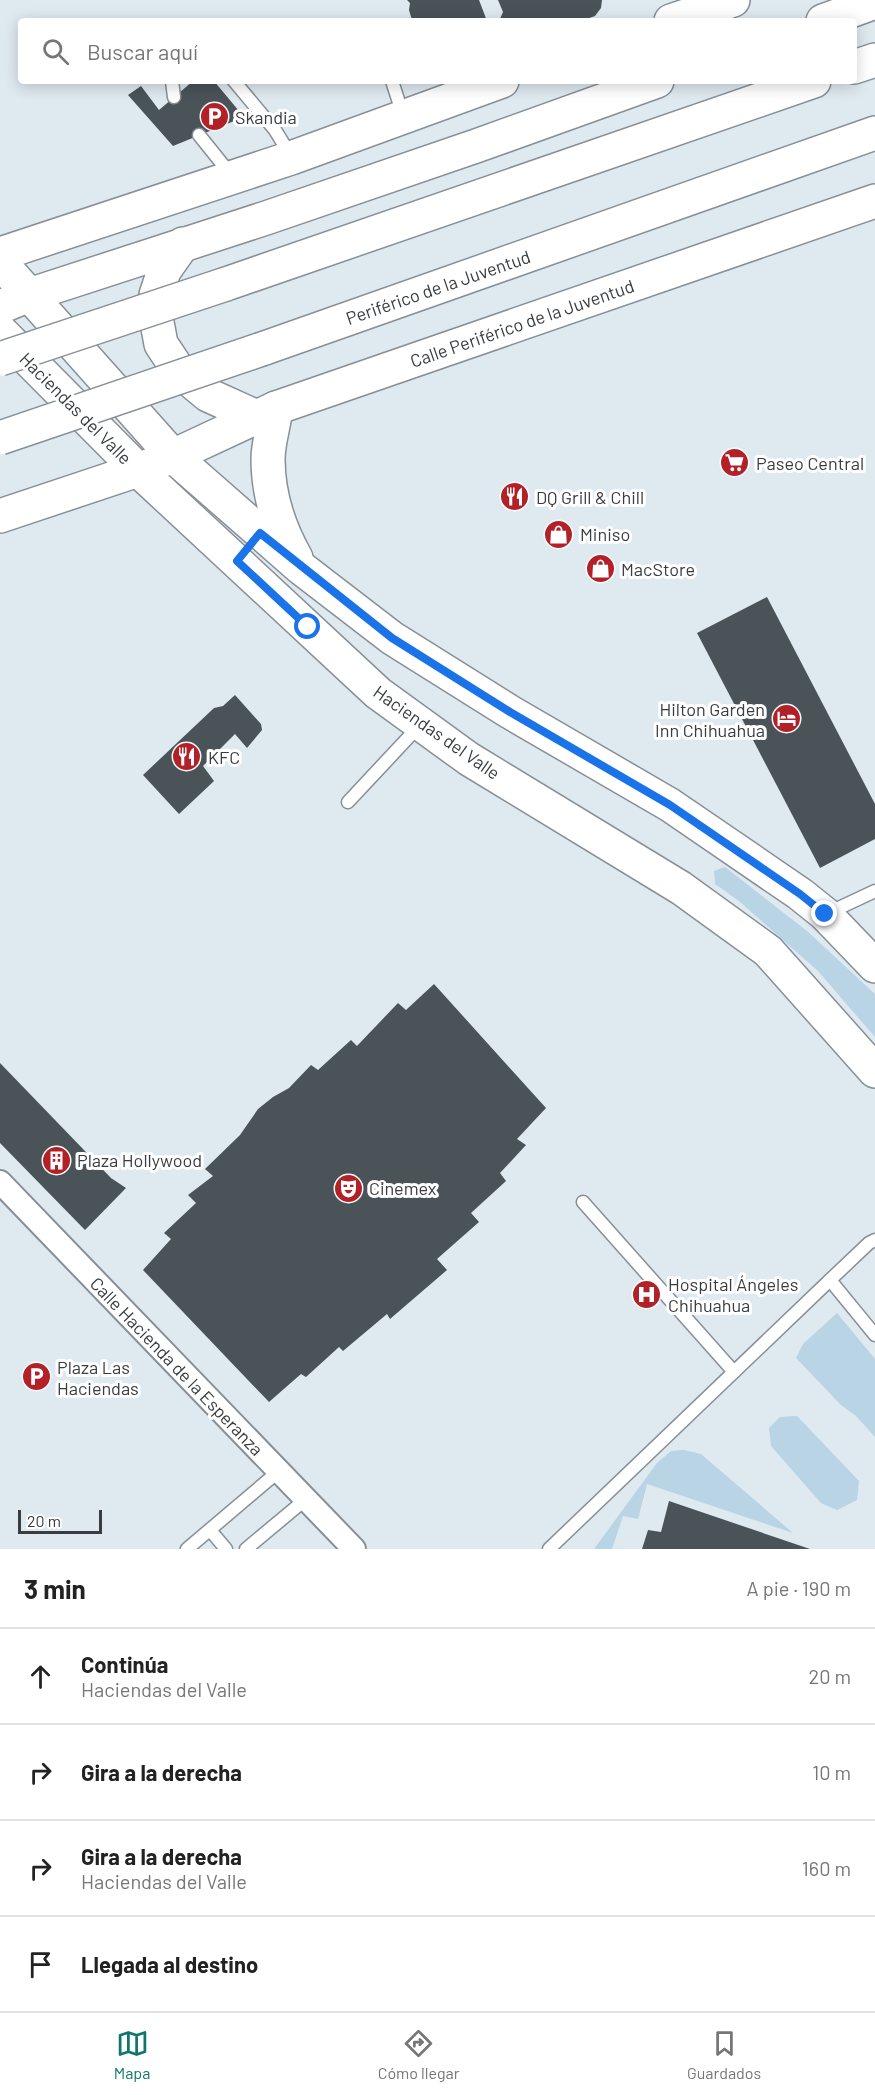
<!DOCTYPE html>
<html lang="es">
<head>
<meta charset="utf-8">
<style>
  body { margin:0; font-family:Barlow,sans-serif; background:#f6f6f6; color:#222 }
  .scale { position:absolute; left:18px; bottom:15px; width:84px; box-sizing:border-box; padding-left:6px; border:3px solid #393d3f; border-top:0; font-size:16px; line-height:21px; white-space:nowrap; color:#393d3f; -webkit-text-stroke:4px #fff; paint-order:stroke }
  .stop { position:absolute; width:18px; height:18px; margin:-14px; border:4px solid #1a73e8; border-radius:50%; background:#fff }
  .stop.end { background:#1a73e8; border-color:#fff; box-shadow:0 2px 6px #0008 }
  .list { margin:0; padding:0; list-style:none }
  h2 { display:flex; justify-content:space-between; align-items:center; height:78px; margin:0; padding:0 24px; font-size:26px }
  h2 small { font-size:20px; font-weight:400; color:#767676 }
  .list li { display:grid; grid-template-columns:39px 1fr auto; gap:18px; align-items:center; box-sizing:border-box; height:96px; padding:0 24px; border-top:2px solid #e0e0e0 }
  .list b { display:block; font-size:22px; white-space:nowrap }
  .list p { margin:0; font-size:20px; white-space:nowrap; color:#767676 }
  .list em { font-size:20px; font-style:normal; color:#767676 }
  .icon { flex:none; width:33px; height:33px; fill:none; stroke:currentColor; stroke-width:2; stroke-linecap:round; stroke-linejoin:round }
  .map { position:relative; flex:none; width:875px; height:1549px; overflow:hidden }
  .search { position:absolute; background:#fff; box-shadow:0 3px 15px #0003; left:18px; right:18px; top:18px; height:66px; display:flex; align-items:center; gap:15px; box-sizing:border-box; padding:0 21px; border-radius:6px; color:#767676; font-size:22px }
  .sheet { height:462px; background:#fff }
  nav { display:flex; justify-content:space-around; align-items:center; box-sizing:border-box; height:84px; border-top:2px solid #e0e0e0; background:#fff; font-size:16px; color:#767676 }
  nav a { display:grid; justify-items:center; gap:3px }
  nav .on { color:#0f766e }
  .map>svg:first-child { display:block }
  .green { fill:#b8d4e5 }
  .building { fill:#4a5358 }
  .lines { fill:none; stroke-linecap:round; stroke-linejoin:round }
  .lane-casing { stroke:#879096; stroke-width:15 }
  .street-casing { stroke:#879096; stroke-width:26 }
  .secondary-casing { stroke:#879096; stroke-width:36 }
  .highway-casing { stroke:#879096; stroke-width:36 }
  .lane { stroke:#fff; stroke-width:12 }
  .street { stroke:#fff; stroke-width:22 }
  .secondary { stroke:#fff; stroke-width:33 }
  .highway { stroke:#fff; stroke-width:33 }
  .highway-bridge-casing { stroke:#879096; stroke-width:36; stroke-linecap:butt }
  .highway-bridge { stroke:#fff; stroke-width:33 }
  .route { stroke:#1a73e8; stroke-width:8 }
  .labels { text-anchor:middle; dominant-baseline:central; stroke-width:6; stroke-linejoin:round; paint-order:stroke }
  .poi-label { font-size:18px; fill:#393d3f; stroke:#fff; text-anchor:start }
  .street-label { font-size:18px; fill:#393d3f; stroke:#fff }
</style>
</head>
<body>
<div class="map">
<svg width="875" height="1549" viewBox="0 0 875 1549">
  <rect width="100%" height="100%" fill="#dfe9f0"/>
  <g class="green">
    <polygon points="725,867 807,931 875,994 875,1037 818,971 739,901 715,884 714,871"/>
    <polygon points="837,1313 875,1359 875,1437 856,1416 841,1405 796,1358 803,1344"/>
    <polygon points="797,1416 859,1481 857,1500 837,1510 821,1503 771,1446 769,1428 780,1417"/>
    <polygon points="684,1450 701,1454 793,1533 647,1484 638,1519 623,1516 612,1549 594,1549 657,1463 671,1451"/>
  </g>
  <g class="building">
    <polygon points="407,0 479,0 487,21 414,21 411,17 409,10 410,3"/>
    <polygon points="498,0 602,0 601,8 595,16 581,21 499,21 503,12"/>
    <polygon points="193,81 214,81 244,117 173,146 128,95 141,86 159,110"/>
    <polygon points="767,597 875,804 875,839 820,868 697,633"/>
    <polygon points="235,695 261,724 262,730 247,748 235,734 203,766 214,781 179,814 143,775 214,708 223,706"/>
    <polygon points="434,984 546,1108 517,1139 526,1145 500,1173 506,1181 471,1213 479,1222 437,1259 447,1270 390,1319 387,1314 343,1351 339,1347 306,1377 301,1374 269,1402 143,1270 171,1239 164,1233 196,1203 188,1195 213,1176 205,1169 240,1135 258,1109 273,1097 289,1088 311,1065 318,1070 351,1040 357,1046 398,1003 406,1010"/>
    <polygon points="0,1063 111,1178 126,1188 85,1230 0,1143"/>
    <polygon points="669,1501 810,1549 642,1549 648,1530 661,1532"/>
  </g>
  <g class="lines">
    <defs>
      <g id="lane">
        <polyline points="172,81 174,97"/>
        <polyline points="234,81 275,130 291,156"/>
        <polyline points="392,81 403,115"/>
        <polyline points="199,135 232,176"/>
        <polyline points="348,802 420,725"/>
        <polyline points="826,914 875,891"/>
        <polyline points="583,1202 734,1372"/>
        <polyline points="830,1280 875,1335"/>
        <polyline points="210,1530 226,1549"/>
        <polyline points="187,1549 279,1471"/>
        <polyline points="246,1549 306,1499"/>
        <polyline points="549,1549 830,1280 869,1243 875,1240"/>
      </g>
      <polyline id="street" points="0,1182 354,1549"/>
      <g id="secondary">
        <polyline points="671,21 733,0"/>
        <polyline points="823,21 875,2"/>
        <polyline points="183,244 164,271 156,295 156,317 161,344 179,371 208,395 259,418"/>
        <polyline points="0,254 291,158 502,81"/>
        <polyline points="0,262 173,456 301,568 392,638 510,712 670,805 800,894 825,914 875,966"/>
        <polyline points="0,307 29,295 266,218 476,146 657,81"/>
        <polyline points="0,331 138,470 378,693 469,759 681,888 768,951 875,1071"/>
        <path d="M276,408C274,425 268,443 268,459C268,495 279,528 296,558"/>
        <polyline points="0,516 138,470 173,456 276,408 875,201"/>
      </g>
      <g id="highway">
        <polyline points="854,67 875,60"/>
        <polyline points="226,284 814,81"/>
        <polyline points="262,349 875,133"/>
      </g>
    </defs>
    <use href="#lane" class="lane-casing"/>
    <use href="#street" class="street-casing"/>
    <use href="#secondary" class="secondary-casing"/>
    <use href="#highway" class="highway-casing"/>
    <use href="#lane" class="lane"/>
    <use href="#street" class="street"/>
    <use href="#secondary" class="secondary"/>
    <use href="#highway" class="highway"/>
    <defs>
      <g id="highway-bridge">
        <polyline points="0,359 226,284"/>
        <polyline points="0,438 262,349"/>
      </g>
    </defs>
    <use href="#highway-bridge" class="highway-bridge-casing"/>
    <use href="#highway-bridge" class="highway-bridge"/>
  </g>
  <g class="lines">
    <polyline class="route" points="308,627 237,561 260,533 392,638 510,712 670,805 800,894 825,914"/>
  </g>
  <defs>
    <symbol id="parking-disc" viewBox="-11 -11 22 22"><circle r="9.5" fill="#b32128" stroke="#fff"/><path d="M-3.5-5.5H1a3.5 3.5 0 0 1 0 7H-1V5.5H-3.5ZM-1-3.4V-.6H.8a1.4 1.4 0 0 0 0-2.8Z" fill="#fff"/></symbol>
    <symbol id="supermarket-disc" viewBox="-11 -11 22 22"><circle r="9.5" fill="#b32128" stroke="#fff"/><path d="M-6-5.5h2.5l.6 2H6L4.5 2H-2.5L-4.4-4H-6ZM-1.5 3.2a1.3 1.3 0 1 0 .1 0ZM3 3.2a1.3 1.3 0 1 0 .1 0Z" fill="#fff"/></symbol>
    <symbol id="restaurant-disc" viewBox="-11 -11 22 22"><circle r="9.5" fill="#b32128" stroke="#fff"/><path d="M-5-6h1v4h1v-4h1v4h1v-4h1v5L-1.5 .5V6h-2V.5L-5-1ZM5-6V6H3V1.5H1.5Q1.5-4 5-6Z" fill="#fff"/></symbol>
    <symbol id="shop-disc" viewBox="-11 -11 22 22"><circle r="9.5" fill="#b32128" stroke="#fff"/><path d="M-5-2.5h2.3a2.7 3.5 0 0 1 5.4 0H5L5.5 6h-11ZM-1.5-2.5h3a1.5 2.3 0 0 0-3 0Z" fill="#fff"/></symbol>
    <symbol id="hotel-disc" viewBox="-11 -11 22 22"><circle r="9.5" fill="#b32128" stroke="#fff"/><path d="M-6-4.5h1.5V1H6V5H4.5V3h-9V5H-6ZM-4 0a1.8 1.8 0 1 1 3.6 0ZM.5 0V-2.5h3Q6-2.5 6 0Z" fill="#fff"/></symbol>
    <symbol id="building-disc" viewBox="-11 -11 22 22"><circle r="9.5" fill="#b32128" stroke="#fff"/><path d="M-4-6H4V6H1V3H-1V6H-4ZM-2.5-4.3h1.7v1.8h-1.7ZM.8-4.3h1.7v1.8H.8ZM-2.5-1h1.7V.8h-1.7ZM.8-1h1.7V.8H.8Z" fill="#fff"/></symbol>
    <symbol id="theatre-disc" viewBox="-11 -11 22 22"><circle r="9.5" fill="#b32128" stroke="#fff"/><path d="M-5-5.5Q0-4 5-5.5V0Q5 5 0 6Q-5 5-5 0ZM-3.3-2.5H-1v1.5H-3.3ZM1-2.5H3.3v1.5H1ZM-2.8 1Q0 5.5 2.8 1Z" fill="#fff"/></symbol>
    <symbol id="hospital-disc" viewBox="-11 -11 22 22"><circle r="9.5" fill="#b32128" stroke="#fff"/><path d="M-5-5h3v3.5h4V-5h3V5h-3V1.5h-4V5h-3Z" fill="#fff"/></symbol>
  </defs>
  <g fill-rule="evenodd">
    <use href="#parking-disc" x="198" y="100" width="33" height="33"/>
    <use href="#supermarket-disc" x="718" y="446" width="33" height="33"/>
    <use href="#restaurant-disc" x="498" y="480" width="33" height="33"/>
    <use href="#shop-disc" x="542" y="518" width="33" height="33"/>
    <use href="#shop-disc" x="584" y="552" width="33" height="33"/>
    <use href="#hotel-disc" x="770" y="702" width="33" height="33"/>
    <use href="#restaurant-disc" x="170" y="740" width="33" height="33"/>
    <use href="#building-disc" x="40" y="1144" width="33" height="33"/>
    <use href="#theatre-disc" x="332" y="1172" width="33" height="33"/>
    <use href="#hospital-disc" x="630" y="1278" width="33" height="33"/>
    <use href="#parking-disc" x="20" y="1360" width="33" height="33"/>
  </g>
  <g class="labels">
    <g class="poi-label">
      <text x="235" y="117">Skandia</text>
      <text x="756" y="463">Paseo Central</text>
      <text x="536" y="497">DQ Grill &amp; Chill</text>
      <text x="580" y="534">Miniso</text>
      <text x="621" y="569">MacStore</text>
      <text x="765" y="709" text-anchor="end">Hilton Garden<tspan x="765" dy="21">Inn Chihuahua</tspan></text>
      <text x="208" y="757">KFC</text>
      <text x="77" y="1160">Plaza Hollywood</text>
      <text x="369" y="1188">Cinemex</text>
      <text x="668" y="1284">Hospital Ángeles<tspan x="668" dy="21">Chihuahua</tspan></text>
      <text x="57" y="1367">Plaza Las<tspan x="57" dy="21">Haciendas</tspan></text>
    </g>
    <g class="street-label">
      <text transform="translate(438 287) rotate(-19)">Periférico de la Juventud</text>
      <text transform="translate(522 323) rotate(-19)">Calle Periférico de la Juventud</text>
      <text transform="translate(76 408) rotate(45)">Haciendas del Valle</text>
      <text transform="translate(437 732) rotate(35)">Haciendas del Valle</text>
      <text transform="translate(177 1366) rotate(46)">Calle Hacienda de la Esperanza</text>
    </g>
  </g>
</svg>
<div class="scale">20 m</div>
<div class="stop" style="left:308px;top:627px"></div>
<div class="stop end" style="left:825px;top:914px"></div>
<div class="search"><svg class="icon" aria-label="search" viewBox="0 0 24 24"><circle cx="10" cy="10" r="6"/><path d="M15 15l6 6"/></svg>Buscar aquí</div>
</div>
<section class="sheet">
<h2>3 min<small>A pie · 190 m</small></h2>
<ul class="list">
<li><svg class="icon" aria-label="ahead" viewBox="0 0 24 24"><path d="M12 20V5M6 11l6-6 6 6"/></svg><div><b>Continúa</b><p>Haciendas del Valle</p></div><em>20 m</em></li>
<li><svg class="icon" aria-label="right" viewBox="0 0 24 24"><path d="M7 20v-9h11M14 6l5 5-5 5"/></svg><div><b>Gira a la derecha</b></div><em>10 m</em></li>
<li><svg class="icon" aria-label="right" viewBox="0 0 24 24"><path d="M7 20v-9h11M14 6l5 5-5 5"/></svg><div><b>Gira a la derecha</b><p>Haciendas del Valle</p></div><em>160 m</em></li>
<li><svg class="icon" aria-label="arrive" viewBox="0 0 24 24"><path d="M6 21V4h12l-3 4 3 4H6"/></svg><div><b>Llegada al destino</b></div></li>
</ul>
</section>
<nav>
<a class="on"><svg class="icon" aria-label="map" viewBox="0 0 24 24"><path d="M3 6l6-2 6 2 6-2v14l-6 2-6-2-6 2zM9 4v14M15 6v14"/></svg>Mapa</a>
<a><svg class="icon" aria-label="directions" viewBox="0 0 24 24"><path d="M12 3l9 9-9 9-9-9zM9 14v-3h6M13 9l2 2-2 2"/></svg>Cómo llegar</a>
<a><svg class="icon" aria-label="saved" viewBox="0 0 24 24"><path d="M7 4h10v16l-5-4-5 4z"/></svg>Guardados</a>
</nav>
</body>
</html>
